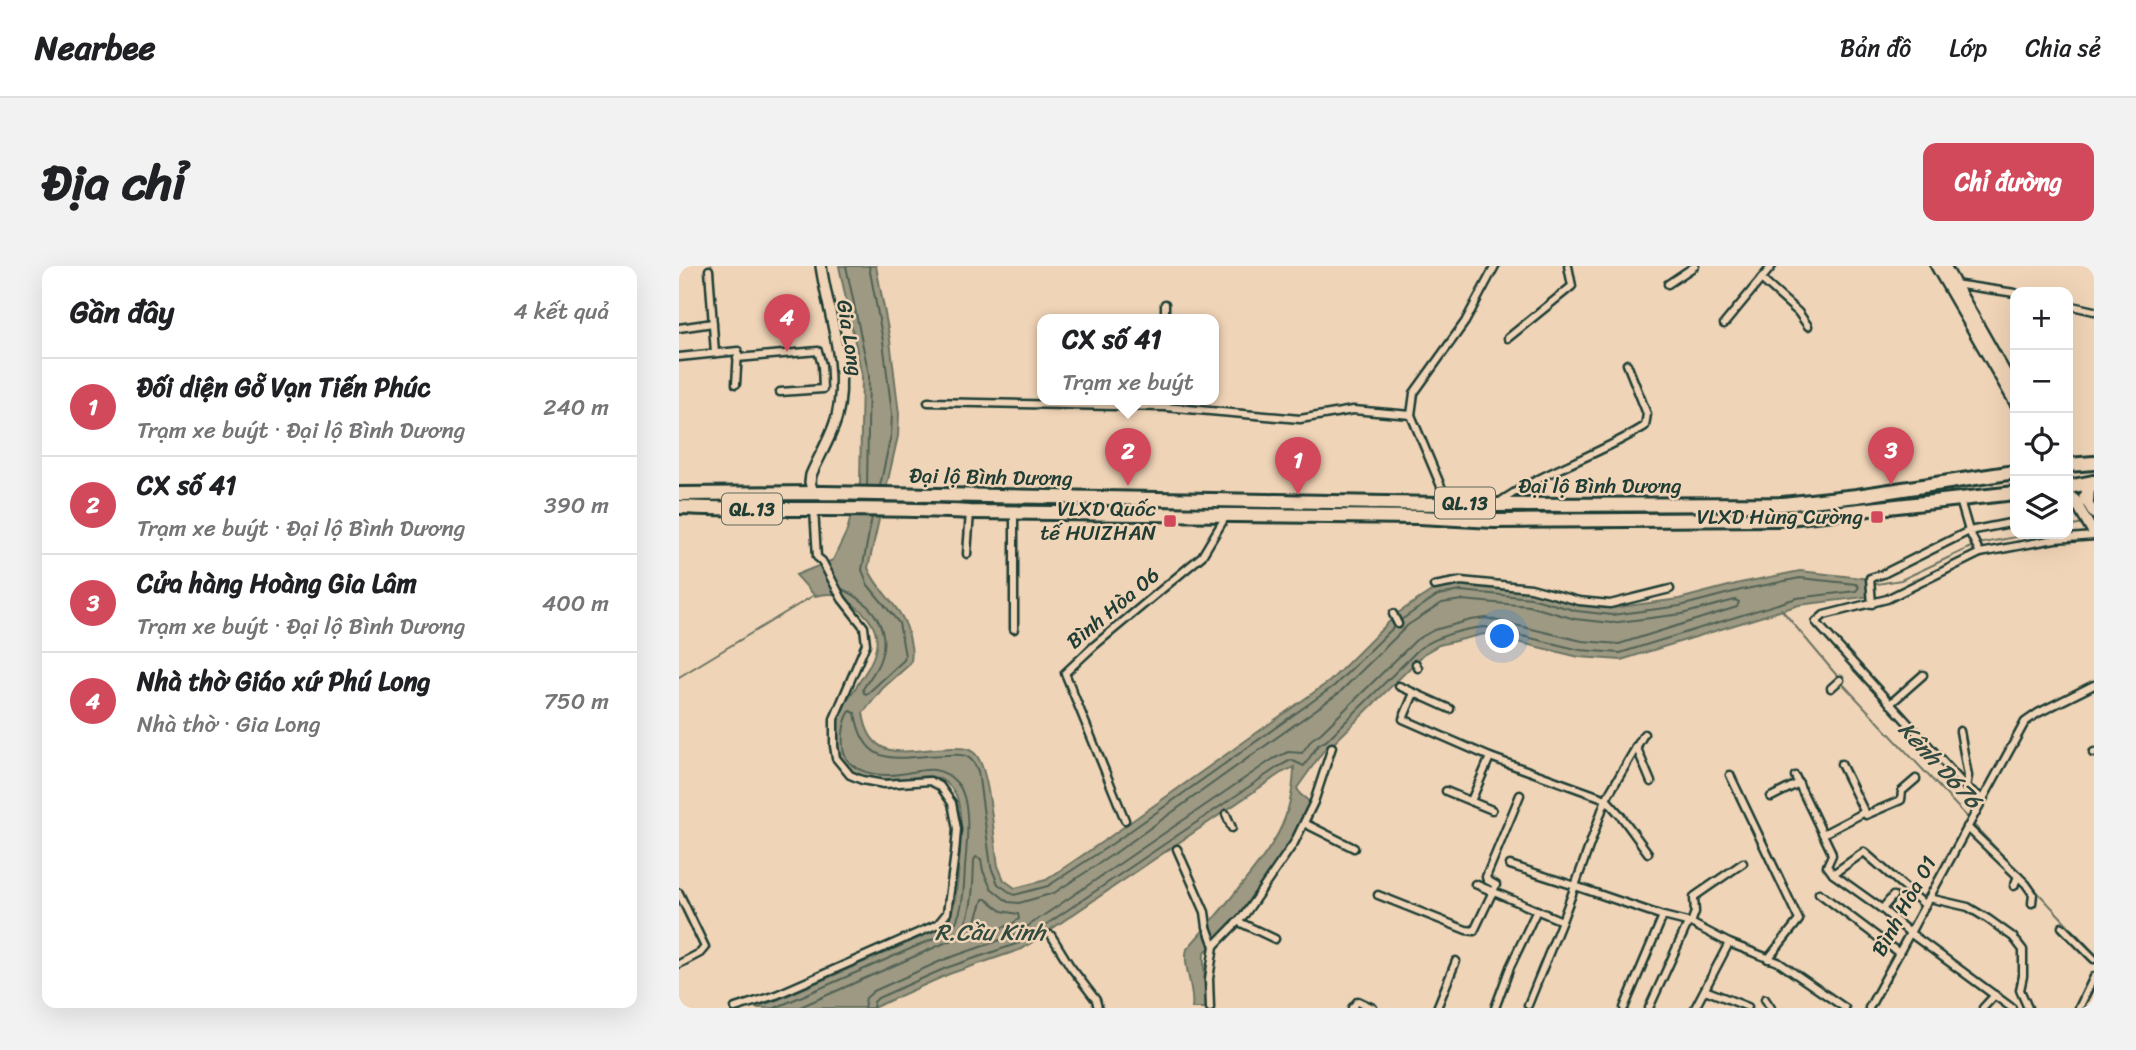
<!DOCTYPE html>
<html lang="vi">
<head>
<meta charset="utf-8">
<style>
  body { margin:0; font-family:Sriracha,sans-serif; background:#f2f2f2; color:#202124 }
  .controls { position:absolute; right:21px; top:21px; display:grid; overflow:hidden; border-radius:14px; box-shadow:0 7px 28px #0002 }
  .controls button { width:63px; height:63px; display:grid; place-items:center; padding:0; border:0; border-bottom:2px solid #e0e0e0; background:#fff; color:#202124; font:35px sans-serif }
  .you { position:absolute; left:824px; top:371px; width:24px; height:24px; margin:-18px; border:5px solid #fff; border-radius:50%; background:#1a73e8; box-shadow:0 0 0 10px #1a73e833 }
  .badge { display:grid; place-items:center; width:46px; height:46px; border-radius:50%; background:#d1495b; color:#fff; font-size:23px; font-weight:700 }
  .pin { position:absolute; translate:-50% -58px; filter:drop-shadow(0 2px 4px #0008) }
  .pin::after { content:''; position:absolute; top:37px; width:24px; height:21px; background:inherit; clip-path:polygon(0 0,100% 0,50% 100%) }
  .popup { position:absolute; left:358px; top:48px; width:182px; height:91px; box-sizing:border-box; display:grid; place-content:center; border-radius:14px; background:#fff; filter:drop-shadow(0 2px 5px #0005); font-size:23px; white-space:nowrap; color:#757577 }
  .popup b { font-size:26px; color:#202124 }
  .popup::after { content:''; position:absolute; left:50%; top:100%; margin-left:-14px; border:14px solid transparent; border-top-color:#fff }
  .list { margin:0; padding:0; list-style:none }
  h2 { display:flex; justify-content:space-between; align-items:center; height:91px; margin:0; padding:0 28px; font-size:30px }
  h2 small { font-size:23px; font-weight:400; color:#757577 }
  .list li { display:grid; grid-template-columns:46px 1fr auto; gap:21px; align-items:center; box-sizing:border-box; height:98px; padding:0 28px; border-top:2px solid #e0e0e0 }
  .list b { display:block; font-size:26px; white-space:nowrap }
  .list p { margin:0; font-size:23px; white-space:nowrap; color:#757577 }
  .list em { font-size:23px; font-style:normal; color:#757577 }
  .icon { flex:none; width:38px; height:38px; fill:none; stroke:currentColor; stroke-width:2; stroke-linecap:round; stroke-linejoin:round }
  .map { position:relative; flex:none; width:1415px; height:742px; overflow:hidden; border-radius:14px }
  header { display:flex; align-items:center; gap:42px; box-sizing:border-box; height:98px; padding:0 35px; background:#fff; border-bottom:2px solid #e0e0e0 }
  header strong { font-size:33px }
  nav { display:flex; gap:38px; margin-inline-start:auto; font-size:24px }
  .intro { display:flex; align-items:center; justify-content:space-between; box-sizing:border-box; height:168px; padding:0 42px }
  h1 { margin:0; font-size:49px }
  .button { padding:18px 32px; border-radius:14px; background:#d1495b; color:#fff; font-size:24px; font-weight:700 }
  main { display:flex; gap:42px; padding:0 42px }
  aside { flex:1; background:#fff; border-radius:14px; box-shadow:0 7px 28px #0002 }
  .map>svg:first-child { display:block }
  .water { fill:#9d9983; stroke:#6b7463; stroke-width:2 }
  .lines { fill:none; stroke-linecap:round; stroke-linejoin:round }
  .shore { stroke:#516254; stroke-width:2 }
  .stream { stroke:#6b7463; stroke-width:2 }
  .street-casing { stroke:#1f3d34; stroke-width:11 }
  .secondary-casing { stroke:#1f3d34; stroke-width:14 }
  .highway-casing { stroke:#1f3d34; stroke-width:18 }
  .street { stroke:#f0d4b7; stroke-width:6 }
  .secondary { stroke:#f0d4b7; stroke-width:9 }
  .highway { stroke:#f0d4b7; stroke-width:12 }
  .poi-dot { fill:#d1495b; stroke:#f0d4b7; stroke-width:2.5 }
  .labels { text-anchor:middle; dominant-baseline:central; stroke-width:5; stroke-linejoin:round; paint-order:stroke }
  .shield { fill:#f0d4b7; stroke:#5e6a5b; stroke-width:2 }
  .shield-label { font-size:19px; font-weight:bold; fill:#1f3d34 }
  .street-label { font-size:21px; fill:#1f3d34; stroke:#f0d4b7 }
  .poi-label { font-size:21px; fill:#1f3d34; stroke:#f0d4b7; text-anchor:end }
  .water-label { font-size:23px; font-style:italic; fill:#324b40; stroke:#f0d4b7 }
</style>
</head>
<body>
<header>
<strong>Nearbee</strong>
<nav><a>Bản đồ</a><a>Lớp</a><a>Chia sẻ</a></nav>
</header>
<div class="intro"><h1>Địa chỉ</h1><a class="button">Chỉ đường</a></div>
<main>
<aside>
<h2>Gần đây<small>4 kết quả</small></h2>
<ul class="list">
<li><span class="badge">1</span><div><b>Đối diện Gỗ Vạn Tiến Phúc</b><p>Trạm xe buýt · Đại lộ Bình Dương</p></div><em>240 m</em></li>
<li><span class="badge">2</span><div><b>CX số 41</b><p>Trạm xe buýt · Đại lộ Bình Dương</p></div><em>390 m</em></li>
<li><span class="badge">3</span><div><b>Cửa hàng Hoàng Gia Lâm</b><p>Trạm xe buýt · Đại lộ Bình Dương</p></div><em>400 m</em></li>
<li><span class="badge">4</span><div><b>Nhà thờ Giáo xứ Phú Long</b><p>Nhà thờ · Gia Long</p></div><em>750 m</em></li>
</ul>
</aside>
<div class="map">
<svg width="1415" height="742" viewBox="0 0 1415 742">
  <rect width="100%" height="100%" fill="#f0d4b7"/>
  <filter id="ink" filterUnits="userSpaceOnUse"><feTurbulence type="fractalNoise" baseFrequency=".0143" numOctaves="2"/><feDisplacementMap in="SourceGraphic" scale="14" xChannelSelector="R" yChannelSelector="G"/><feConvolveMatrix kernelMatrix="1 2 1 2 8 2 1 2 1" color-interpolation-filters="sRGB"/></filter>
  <g filter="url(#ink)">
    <path class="water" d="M160,0H197L211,74L220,148L219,170L189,302C201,331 226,340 231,375C233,383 234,390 231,398L204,422L184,447C192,502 234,482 274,482C283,482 292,482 298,490C311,508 315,574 319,600L325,614L336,622L367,614L429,572L651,415L719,347L757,322L782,318L853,325L900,338L933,342L1000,333L1061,317L1121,305L1191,313L1194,330L1120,339L942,394L900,391L805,368L760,379L746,387L651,481L645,484L618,522L621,528L631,536L614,577L558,655L525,687C524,706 528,723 528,742H513C516,722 503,700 508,683C526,663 544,642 561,621C593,581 614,555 615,501L602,507L343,683L270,708L194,742H76L103,732L267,660C270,653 273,646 275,639C279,617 287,545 276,527C272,520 263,512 255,511C240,507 223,517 207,516C195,516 182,511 170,508C162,494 155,485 156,468C158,423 230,386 180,343C163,329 157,325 136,330L117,309L154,294L168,265L181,217L183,109Z"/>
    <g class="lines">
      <g class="shore">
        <polyline points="167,0 190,109 188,220"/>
        <polyline points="190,0 204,75 213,148 212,169 201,220"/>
        <path d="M163,323C192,336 213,362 201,394C198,404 189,414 184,423L185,427L188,428L225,394L226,390L220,357L189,319L183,304L193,251"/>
        <polygon points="304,633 307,633 323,645 339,648 340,653 331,659 295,671 293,667"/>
        <path d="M96,742L270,666C285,651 285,620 286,600C288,578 293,534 278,517C256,492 234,510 208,509C189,509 165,502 164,481C163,468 164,456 171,445L176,447C186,508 223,489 269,489C275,489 285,487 290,492C294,494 297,501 299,505L312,601L319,618L335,629L369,620L433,578L655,420L715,361"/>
        <path d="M119,742L277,672C295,653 294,619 295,594L297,591L302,593L304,605L312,622L329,636L340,637L375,627L439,585L660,427L729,359L763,337L783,334L850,340L896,353L932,357L1003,348L1056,334L1060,336L1058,341L940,378L903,375L807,352L792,354L755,364L737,374L642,467L633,473L623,487L609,486L594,493L336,669L264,694L195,725L187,732L185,742"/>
        <path d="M194,742L195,736L199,732L267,702L340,677L599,501L612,494L625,500L639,479L647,475L741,382C760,370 783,363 806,361L901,384L941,387L1118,332L1177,325L1180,321L1177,318L1121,312L1062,324L1001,340L933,349L898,345L852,332L782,325L759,329L722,354"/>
      </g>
      <g class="stream">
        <polyline points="1389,261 1404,258"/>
        <polyline points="1299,278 1353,268"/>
        <polyline points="1192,319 1222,314 1294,280"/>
        <polyline points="1102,343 1159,411"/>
        <polyline points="0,411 137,328"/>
        <polyline points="1162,416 1290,553"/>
        <polyline points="1293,557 1345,612"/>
        <polyline points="1351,618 1415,687"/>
      </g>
      <defs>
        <g id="street">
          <polyline points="30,4 36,87"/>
          <polyline points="1082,13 1119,46 1129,60"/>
          <polyline points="989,18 1016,0"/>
          <polyline points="1275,18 1336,27"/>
          <polyline points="1389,39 1415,45"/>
          <polyline points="486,54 486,38"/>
          <polyline points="1045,58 1093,0"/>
          <polyline points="0,62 34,57"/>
          <polyline points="829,72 893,20 889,0"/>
          <polyline points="0,91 59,85 57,118"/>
          <polyline points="58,92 139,85 143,99 144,123 101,126"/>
          <polyline points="249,136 486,141 621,153 674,144 732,149"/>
          <polyline points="1281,234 1290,265 1301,287"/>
          <polyline points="769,237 732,149 735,127 786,56 816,0"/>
          <path d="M818,238C863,205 919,190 966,160L968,148L948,98"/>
          <polyline points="335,246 335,363"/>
          <polyline points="288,288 291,246"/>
          <polyline points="755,320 782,315 852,322 900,335 931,338 991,323"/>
          <polyline points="1193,338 1191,312 1204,308 1290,265 1336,256"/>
          <polyline points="714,348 719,358"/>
          <polyline points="737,398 739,402"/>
          <polyline points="720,420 771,443"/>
          <polyline points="1152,422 1161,414"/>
          <polyline points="735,427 724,453 811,491 927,533 942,550 969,587"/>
          <polyline points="1211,438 1244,409"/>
          <polyline points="1281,465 1289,510 1287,521"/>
          <polyline points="965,468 927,533 896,620 984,650 1012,657 1050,677 1099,696 1166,742"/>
          <polyline points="957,480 972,516"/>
          <polyline points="1414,487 1415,486"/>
          <polyline points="1162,498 1187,549 1222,534 1223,525 1237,513"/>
          <polyline points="1051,509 1120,654 1089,693"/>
          <polyline points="1116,510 1152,585 1153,589 1148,600 1154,608 1185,586 1246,639"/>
          <polyline points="767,525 813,544"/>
          <polyline points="1092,531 1120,517"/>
          <polyline points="1304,533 1287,521 1137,356 1145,349 1208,333 1301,287 1376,273 1415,270"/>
          <polyline points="792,535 811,491"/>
          <polyline points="547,548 553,562"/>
          <polyline points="446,554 386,407 416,379 523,290 547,250"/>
          <polyline points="625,557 675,582"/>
          <polyline points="1288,561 1347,618 1354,628 1353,637"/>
          <polyline points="1144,568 1186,546"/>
          <polyline points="498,583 526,646 528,661 535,680"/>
          <polyline points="1154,608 1203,643 1231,667 1333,742"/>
          <polyline points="796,618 883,655 896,620 831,599"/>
          <polyline points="1335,620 1339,610"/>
          <polyline points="0,627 26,681 21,687 0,698"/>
          <polyline points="1140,627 1220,687"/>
          <polyline points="699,629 787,664 795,665 817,619 808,614 807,611 841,529"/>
          <polyline points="1250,632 1289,641 1309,653 1334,671 1344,684 1344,710 1341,724 1349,742"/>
          <polyline points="1203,643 1214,630"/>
          <polyline points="560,656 596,673"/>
          <polyline points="1012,657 1016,646 1015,632 1016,630 1064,597"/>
          <polyline points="1383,661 1415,693"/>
          <polyline points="372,669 391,700 417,734 419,742"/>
          <polyline points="831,701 858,644"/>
          <polyline points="1026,724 1069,741"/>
          <polyline points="1086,733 1092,742"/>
          <polyline points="849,739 883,655"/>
          <polyline points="56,742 97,729 259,658 268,647 276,587 278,563 273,537 261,520 251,515 205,518 183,514 171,509 157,492 155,480 155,453 187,378 185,361 163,333 143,295 138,291 135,243"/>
          <polyline points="531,742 530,713 535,680 566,648 615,577 635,536 653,481"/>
          <polyline points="673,742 679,735 694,742"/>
          <polyline points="758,742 777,695"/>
          <polyline points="816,742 830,704"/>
          <polyline points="945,742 984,650"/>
          <polyline points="970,742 1009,657"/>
          <polyline points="1016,742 1050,677"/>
          <polyline points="1190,742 1346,456 1359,447 1415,419"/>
          <polyline points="1304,742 1316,729"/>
          <polyline points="1400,742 1415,711"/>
        </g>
        <g id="secondary">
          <polyline points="1257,0 1336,137"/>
          <polyline points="1266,0 1336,124"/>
          <path d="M134,227L131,216L132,209C140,190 153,170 158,150C170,101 149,48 142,0"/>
          <polyline points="1405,231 1415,248"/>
          <polyline points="1395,233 1415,268"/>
        </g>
        <g id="highway">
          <polyline points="1389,199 1415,197"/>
          <polyline points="1389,221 1415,216"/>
          <polyline points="0,228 144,227 816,239 1104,238 1178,230 1336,206"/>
          <polyline points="1389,230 1398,238"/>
          <polyline points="1408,235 1409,223 1415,216"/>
          <path d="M0,241C97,245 194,241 291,246L740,251L815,255L1100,253L1336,227"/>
        </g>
      </defs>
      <use href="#street" class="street-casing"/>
      <use href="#secondary" class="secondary-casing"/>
      <use href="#highway" class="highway-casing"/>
      <use href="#street" class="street"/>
      <use href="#secondary" class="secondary"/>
      <use href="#highway" class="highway"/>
    </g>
  </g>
  <g class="poi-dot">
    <rect x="1191" y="244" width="14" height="14" rx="3.5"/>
    <rect x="484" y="248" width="14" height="14" rx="3.5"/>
  </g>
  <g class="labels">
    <g class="shield">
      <rect x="756" y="221.5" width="60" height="31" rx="5"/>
      <rect x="43" y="227.5" width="60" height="31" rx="5"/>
    </g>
    <g class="shield-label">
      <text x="786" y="237">QL.13</text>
      <text x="73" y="243">QL.13</text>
    </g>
    <g class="street-label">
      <text transform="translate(171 72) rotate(81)">Gia Long</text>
      <text transform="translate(312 211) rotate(1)">Đại lộ Bình Dương</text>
      <text x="921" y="220">Đại lộ Bình Dương</text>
      <text transform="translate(434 342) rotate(-40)">Bình Hòa 06</text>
      <text transform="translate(1225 640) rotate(-61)">Bình Hòa 01</text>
    </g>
    <g class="poi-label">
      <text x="477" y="243">VLXD Quốc<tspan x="477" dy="24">tế HUIZHAN</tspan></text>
      <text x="1184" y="251">VLXD Hùng Cường</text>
    </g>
    <g class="water-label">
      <text transform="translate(1261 499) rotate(47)">Kênh D676</text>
      <text x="311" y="666">R.Cầu Kinh</text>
    </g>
  </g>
</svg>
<div class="controls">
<button>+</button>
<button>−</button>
<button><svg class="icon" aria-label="locate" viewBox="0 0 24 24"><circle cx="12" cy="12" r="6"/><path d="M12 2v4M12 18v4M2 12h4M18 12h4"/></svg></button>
<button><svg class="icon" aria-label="layers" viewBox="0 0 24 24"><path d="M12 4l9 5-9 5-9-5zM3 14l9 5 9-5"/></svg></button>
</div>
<div class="you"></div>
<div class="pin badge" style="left:619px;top:229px">1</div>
<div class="pin badge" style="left:449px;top:220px">2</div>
<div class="popup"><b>CX số 41</b>Trạm xe buýt</div>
<div class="pin badge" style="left:1212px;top:219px">3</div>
<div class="pin badge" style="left:108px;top:86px">4</div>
</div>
</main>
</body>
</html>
